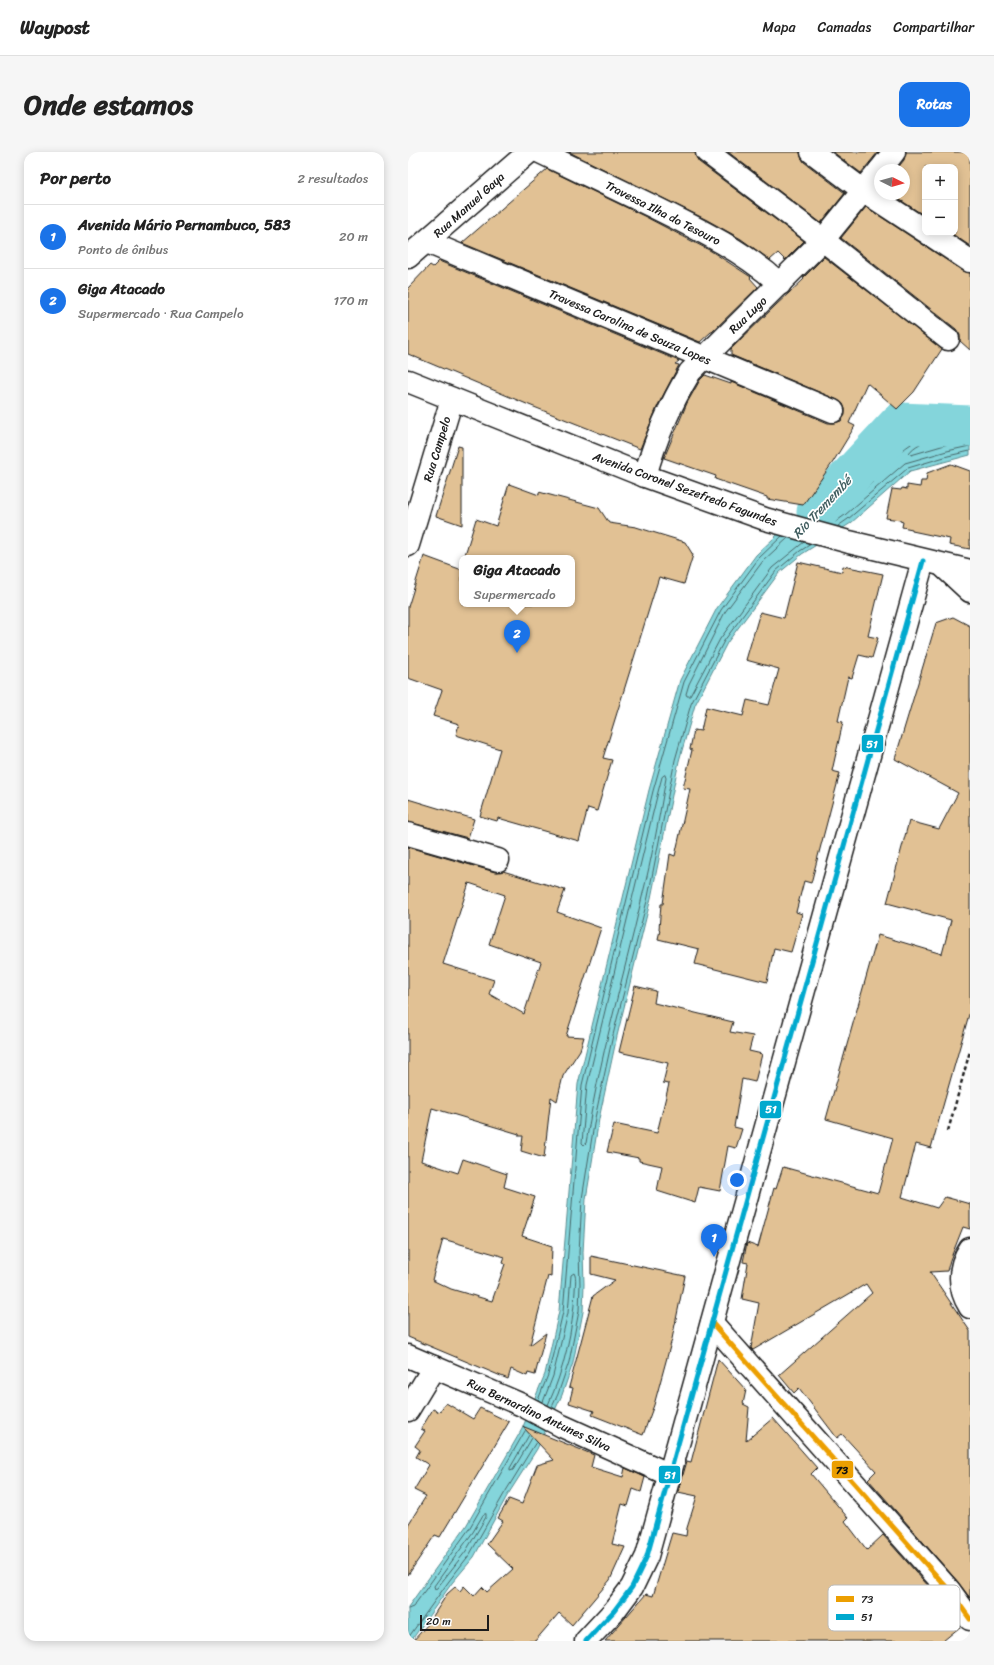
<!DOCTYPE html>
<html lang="pt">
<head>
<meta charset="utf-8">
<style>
  body { margin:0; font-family:Sriracha,sans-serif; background:#f6f6f6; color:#222 }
  .controls { position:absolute; right:12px; top:12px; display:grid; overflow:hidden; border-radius:8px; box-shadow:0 2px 10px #0003 }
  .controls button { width:36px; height:36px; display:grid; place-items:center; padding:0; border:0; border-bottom:1px solid #e0e0e0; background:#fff; color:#222; font:20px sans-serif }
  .compass { position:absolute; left:466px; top:12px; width:36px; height:36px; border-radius:50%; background:#fff; box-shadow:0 2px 10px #0003; rotate:95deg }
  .scale { position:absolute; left:12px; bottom:10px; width:69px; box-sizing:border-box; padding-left:4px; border:2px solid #1c1c1c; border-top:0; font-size:11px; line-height:14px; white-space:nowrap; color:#1c1c1c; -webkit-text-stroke:3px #fff; paint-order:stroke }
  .you { position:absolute; left:329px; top:1028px; width:14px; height:14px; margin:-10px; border:3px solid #fff; border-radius:50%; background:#1a73e8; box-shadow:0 0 0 6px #1a73e833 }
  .badge { display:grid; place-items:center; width:26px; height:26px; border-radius:50%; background:#1a73e8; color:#fff; font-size:13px; font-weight:700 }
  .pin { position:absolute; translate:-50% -33px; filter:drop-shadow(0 1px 2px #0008) }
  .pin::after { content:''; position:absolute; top:21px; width:14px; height:12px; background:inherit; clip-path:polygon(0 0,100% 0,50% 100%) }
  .popup { position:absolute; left:51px; top:403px; width:116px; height:52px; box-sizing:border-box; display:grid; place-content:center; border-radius:8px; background:#fff; filter:drop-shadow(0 1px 3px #0005); font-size:13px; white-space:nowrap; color:#767676 }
  .popup b { font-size:15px; color:#222 }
  .popup::after { content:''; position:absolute; left:50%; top:100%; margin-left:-8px; border:8px solid transparent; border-top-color:#fff }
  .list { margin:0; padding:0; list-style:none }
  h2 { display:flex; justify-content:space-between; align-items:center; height:52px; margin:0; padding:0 16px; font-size:17px }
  h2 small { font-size:13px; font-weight:400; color:#767676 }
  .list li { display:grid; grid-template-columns:26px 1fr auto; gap:12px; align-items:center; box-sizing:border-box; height:64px; padding:0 16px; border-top:1px solid #e0e0e0 }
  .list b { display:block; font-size:15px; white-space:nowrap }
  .list p { margin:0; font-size:13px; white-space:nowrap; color:#767676 }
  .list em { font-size:13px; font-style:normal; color:#767676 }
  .map { position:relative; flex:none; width:562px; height:1489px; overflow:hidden; border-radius:12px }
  header { display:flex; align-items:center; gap:24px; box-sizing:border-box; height:56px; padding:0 20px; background:#fff; border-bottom:1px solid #e0e0e0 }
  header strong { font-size:19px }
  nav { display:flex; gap:22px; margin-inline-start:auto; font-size:14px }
  .intro { display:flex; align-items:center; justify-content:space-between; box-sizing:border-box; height:96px; padding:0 24px }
  h1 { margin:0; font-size:28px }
  .button { padding:10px 18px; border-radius:12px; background:#1a73e8; color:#fff; font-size:14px; font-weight:700 }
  main { display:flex; gap:24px; padding:0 24px }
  aside { flex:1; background:#fff; border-radius:12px; box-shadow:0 2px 10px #0003 }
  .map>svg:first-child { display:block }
  .water { fill:#84d5db; stroke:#5a8b8f }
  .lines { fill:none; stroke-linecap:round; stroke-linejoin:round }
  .shore { stroke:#466668; stroke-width:1 }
  .river { stroke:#84d5db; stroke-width:41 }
  .building { fill:#e1c194; stroke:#1c1c1c; fill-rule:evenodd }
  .minor-casing { stroke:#1c1c1c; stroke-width:25 }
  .tertiary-casing { stroke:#1c1c1c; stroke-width:25 }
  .secondary-casing { stroke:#1c1c1c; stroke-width:25 }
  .path { stroke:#1c1c1c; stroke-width:2.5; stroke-dasharray:4 3; stroke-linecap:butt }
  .minor { stroke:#fff; stroke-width:22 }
  .tertiary { stroke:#fff; stroke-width:22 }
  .secondary { stroke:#fff; stroke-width:22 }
  .bus-1-casing { stroke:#fff; stroke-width:8 }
  .bus-2-casing { stroke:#fff; stroke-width:8 }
  .bus-1 { stroke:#ec9f01; stroke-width:5 }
  .bus-2 { stroke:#00a9ce; stroke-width:5 }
  .labels { text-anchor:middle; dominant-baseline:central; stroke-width:3.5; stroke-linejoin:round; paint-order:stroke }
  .street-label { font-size:12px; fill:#1c1c1c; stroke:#fff }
  .water-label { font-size:13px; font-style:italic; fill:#405d5f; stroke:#fff }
  .key { fill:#fff; stroke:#bbb; stroke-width:1 }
  .key-label { font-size:11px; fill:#1c1c1c }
  .line-badge { stroke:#fff; stroke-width:1.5 }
  .badge-label { font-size:11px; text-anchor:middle; font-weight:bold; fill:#fff }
  .pale-badge-label { font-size:11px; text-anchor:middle; font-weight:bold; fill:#111 }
</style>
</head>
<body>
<header>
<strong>Waypost</strong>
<nav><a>Mapa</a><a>Camadas</a><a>Compartilhar</a></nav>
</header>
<div class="intro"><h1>Onde estamos</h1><a class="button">Rotas</a></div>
<main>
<aside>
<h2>Por perto<small>2 resultados</small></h2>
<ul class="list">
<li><span class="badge">1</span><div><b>Avenida Mário Pernambuco, 583</b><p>Ponto de ônibus</p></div><em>20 m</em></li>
<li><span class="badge">2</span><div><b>Giga Atacado</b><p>Supermercado · Rua Campelo</p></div><em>170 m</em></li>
</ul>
</aside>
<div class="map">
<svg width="562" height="1489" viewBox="0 0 562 1489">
  <rect width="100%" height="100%" fill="#fff"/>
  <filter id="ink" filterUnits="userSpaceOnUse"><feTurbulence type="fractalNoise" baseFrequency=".025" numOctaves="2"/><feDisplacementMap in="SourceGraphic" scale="8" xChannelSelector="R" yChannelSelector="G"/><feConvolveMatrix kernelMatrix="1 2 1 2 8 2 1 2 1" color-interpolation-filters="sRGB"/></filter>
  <g filter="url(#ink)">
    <polygon class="water" points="562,266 562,303 502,319 443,371 394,402 371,421 319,491 287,553 271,609 243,746 209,884 191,967 178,1047 175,1100 176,1132 175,1160 165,1211 154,1243 129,1297 99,1344 66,1405 44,1431 3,1489 0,1489 0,1455 58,1374 114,1277 137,1222 151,1159 170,932 241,638 272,528 309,456 348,403 385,368 439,325 508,277 528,271"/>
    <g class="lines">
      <g class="shore">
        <path d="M562,281C545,283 511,286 501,301L503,303L537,293L562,288"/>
        <polyline points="395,365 441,328 510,281 529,275 562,270"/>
        <polyline points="401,367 444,332 512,286 530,279 562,275"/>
        <polyline points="408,369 465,325 468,325 467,328 433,359 416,371"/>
        <polyline points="423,373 437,363 497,311 539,299 562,294"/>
        <polyline points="430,374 440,367 500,316 540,304 562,299"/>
        <polyline points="380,386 355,409 317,460 281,532 278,542 279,544 282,544 312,487 364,416 396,390"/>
        <path d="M257,623L258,626C251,666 244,706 234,745C215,827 191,908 178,991L176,993L174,991L179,933L250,640L254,625Z"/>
        <polyline points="130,1248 140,1223 155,1160 174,933 245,639 276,530 313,458 351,406 374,384"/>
        <path d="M135,1250L145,1224L160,1161L163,1123L166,1121C169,1126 167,1134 167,1139C165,1178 156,1218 140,1253"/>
        <polyline points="144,1255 150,1242 161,1210 171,1159 172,1132 171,1100 174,1047 187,966 205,883 240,745 267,608 283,552 316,489 368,419 392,399 403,392"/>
        <polyline points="121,1283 102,1316 102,1319 105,1318 124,1286"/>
        <polygon points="78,1362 78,1365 58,1399 29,1436 27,1437 26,1434 65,1380 75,1363"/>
        <polyline points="0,1457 5,1455 61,1377 117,1279"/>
        <polyline points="0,1486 41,1429 62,1402 96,1342 128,1290"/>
      </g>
      <polyline class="river" points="409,360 492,271 562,274"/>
    </g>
    <g class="building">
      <polygon points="161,0 287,0 288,5 291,10 396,89 377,108 370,101 362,108 333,87 299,68"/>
      <polygon points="320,0 392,0 393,5 396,10 437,41 413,71"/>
      <polygon points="425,0 470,0 453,21"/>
      <polygon points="498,0 562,0 562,94 543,81 547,81 547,15 517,15 517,64 483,42 496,42 496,18 488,18 496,8"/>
      <polygon points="139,17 236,64 303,99 343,125 342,126 350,135 304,180 303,180 292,190 54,91"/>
      <polygon points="458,55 555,119 562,121 562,198 552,189 552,183 548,177 433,86"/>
      <polygon points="416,105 534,197 506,240 489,257 459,231 441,271 447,274 425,310 395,353 359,347 359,345 307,327 308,324 256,306 279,251 292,228 297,223 323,232 323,230 420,271 427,271 433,269 437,263 437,257 435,252 430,248 323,203 323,197 368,153 395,128 396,127 395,126"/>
      <polygon points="31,109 271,209 267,212 271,213 250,253 232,297 121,253 0,202 0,136 22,113 25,115"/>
      <polygon points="50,294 54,295 54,373 28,364"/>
      <polygon points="543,312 562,319 562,397 541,393 542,387 504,379 504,377 494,375 495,370 492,369 492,368 478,366 484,337 493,338 494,336 499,337 499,333 512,335 513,329 518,329 519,321"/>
      <polygon points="101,332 131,343 131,340 191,356 201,371 228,375 277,390 285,403 276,432 251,425 195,606 204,608 189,659 180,656 171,689 90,666 89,669 72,664 92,597 48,583 51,572 25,564 34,538 0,526 0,455 16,404 54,418 54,452 164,452 164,406 56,406 68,367 88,374"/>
      <polygon points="390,410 434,420 435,414 475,422 460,484 470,486 464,506 451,503 444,526 440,525 430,569 435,570 424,619 432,621 403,731 396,729 388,760 394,762 383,800 366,796 359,830 287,812 291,797 250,787 252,778 251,777 253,752 255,752 262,702 267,704 282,637 275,636 284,598 282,597 286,578 293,579 298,555 335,564 339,548 361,553 371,517 338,508 352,460 376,466"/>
      <polygon points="545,465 562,474 562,859 523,996 508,992 494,1045 529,1056 537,1045 562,1052 562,1077 555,1075 542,1108 539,1119 522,1120 562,1179 562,1446 550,1430 460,1327 468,1319 434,1282 429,1286 391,1236 386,1241 371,1223 464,1141 458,1132 345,1198 343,1196 351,1151 334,1147 340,1111 335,1110 339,1091 350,1095 366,1036 368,1037 375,1015 470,1041 485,986 418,967 470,783 534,802 543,768 479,751 501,669 531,677 550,641 487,607 528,471"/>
      <polygon points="0,647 66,667 60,686 0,670"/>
      <path d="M0,695L87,720L95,719L157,738L149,760L193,776L158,884L176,885L172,898L155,924L149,949L143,945L136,1006L113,999L115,984H111V982L24,956L13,1009L50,1021L55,1007L99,1022L96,1035L127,1045L114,1084L144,1094L143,1125L140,1124L122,1193L138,1181L127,1223L120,1221L119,1224L103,1217L100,1227L0,1185ZM61,731L97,743L81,792L133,810L116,862L81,842L86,828L35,812ZM35,1087L97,1105L95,1111L97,1112L84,1149L43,1137L24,1128Z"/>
      <polygon points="227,834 248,839 246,851 325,870 322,880 345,884 341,899 354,902 347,930 334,927 326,975 334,977 328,996 320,994 312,1039 291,1035 287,1051 249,1039 254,1014 231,1009 231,1006 199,1000 206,972 249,981 261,932 255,931 260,911 211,900"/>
      <polygon points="183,1104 277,1124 264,1187 246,1253 235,1283 184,1263 186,1259 161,1251 165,1236 161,1235 185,1144 207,1128 183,1122"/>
      <polygon points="310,1207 338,1238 335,1252 341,1255 338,1289 365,1266 409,1316 403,1322 440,1366 437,1369 459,1398 475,1383 531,1446 552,1475 535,1489 197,1489 238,1442 245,1444 264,1381 278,1384 279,1376 289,1344 270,1340 279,1309 283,1310"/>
      <polygon points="38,1251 65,1267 72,1256 101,1270 32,1385 27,1383 0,1423 0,1373 18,1344 6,1338 21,1313 8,1305 12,1298 7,1294 17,1279 13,1277 25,1257 31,1260"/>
      <polygon points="114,1274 186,1303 183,1315 215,1325 217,1316 237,1325 233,1340 225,1337 220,1354 214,1352 204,1392 217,1395 202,1428 164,1473 151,1461 127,1489 5,1489 20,1472 39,1442 47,1435 52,1439 56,1434 66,1444 74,1435 79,1440 105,1417 79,1392 95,1369 90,1366 101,1347 114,1352 129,1313 146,1308"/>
    </g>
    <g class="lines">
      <defs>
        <g id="minor">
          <path d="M132,0C169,18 205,35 242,53C288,76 333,97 372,132"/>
          <polyline points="299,0 415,88 540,187"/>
          <polyline points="404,0 456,39 517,79"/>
          <polyline points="472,18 486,0"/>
          <polyline points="520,81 562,109"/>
          <polyline points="19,90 425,259"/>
          <path d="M237,324C247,288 262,253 282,220L415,88L472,18"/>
          <polyline points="0,393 44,247"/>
          <polyline points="534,413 562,439"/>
          <polyline points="0,682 90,708"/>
          <path d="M562,1097C550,1115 550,1136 562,1155"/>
          <polyline points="304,1171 541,1438 562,1467"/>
          <polyline points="0,1204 114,1253 154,1274 262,1323"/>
          <polyline points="0,1258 26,1215"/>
          <polyline points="178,1489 206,1459 224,1435 239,1404 515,409"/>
        </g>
        <polyline id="tertiary" points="0,105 121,0"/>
        <polyline id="secondary" points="0,229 237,324 357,367 441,390 562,419"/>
      </defs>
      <use href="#minor" class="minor-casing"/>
      <use href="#tertiary" class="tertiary-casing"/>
      <use href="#secondary" class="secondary-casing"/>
      <polyline class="path" points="540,979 562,899"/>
      <use href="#minor" class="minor"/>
      <use href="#tertiary" class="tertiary"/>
      <use href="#secondary" class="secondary"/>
      <defs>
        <polyline id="bus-1" points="304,1171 541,1438 562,1467"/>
        <polyline id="bus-2" points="178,1489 206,1459 224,1435 239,1404 515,409"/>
      </defs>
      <use href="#bus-1" class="bus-1-casing"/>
      <use href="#bus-2" class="bus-2-casing"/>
      <use href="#bus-1" class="bus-1"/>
      <use href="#bus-2" class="bus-2"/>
    </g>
  </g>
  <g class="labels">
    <g class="street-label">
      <text transform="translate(61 53) rotate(-42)">Rua Manuel Gaya</text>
      <text transform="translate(255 61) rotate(27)">Travessa Ilha do Tesouro</text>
      <text transform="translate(340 163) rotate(-44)">Rua Lugo</text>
      <text transform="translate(222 175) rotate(23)">Travessa Carolina de Souza Lopes</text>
      <text transform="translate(29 297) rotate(-73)">Rua Campelo</text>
      <text transform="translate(277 337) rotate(20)">Avenida Coronel Sezefredo Fagundes</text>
      <text transform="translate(131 1263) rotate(25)">Rua Bernardino Antunes Silva</text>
    </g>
    <g class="water-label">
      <text transform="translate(414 355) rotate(-47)">Rio Tremembé</text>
    </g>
  </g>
  <rect x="420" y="1433" width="132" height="46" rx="6" class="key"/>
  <rect x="428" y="1444" width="18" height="6" fill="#ec9f01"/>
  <rect x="428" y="1462" width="18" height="6" fill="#00a9ce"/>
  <g class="key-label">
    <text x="453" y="1451">73</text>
    <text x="453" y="1469">51</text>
  </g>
  <g class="line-badge">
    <rect x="453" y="582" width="23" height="19" rx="4" fill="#00a9ce"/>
    <rect x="351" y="948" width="23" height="19" rx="4" fill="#00a9ce"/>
    <rect x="423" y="1308" width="23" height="19" rx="4" fill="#ec9f01"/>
    <rect x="250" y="1313" width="23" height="19" rx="4" fill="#00a9ce"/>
  </g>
  <g class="badge-label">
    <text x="464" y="596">51</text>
    <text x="363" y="961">51</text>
    <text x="262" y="1327">51</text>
  </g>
  <g class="pale-badge-label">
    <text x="434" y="1322">73</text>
  </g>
</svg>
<div class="controls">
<button>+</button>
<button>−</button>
</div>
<svg class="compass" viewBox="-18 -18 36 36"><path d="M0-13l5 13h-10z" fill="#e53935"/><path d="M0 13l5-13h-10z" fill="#767676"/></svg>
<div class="scale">20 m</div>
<div class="you"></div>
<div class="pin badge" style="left:306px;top:1105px">1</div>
<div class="pin badge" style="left:109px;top:501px">2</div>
<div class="popup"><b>Giga Atacado</b>Supermercado</div>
</div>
</main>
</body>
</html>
